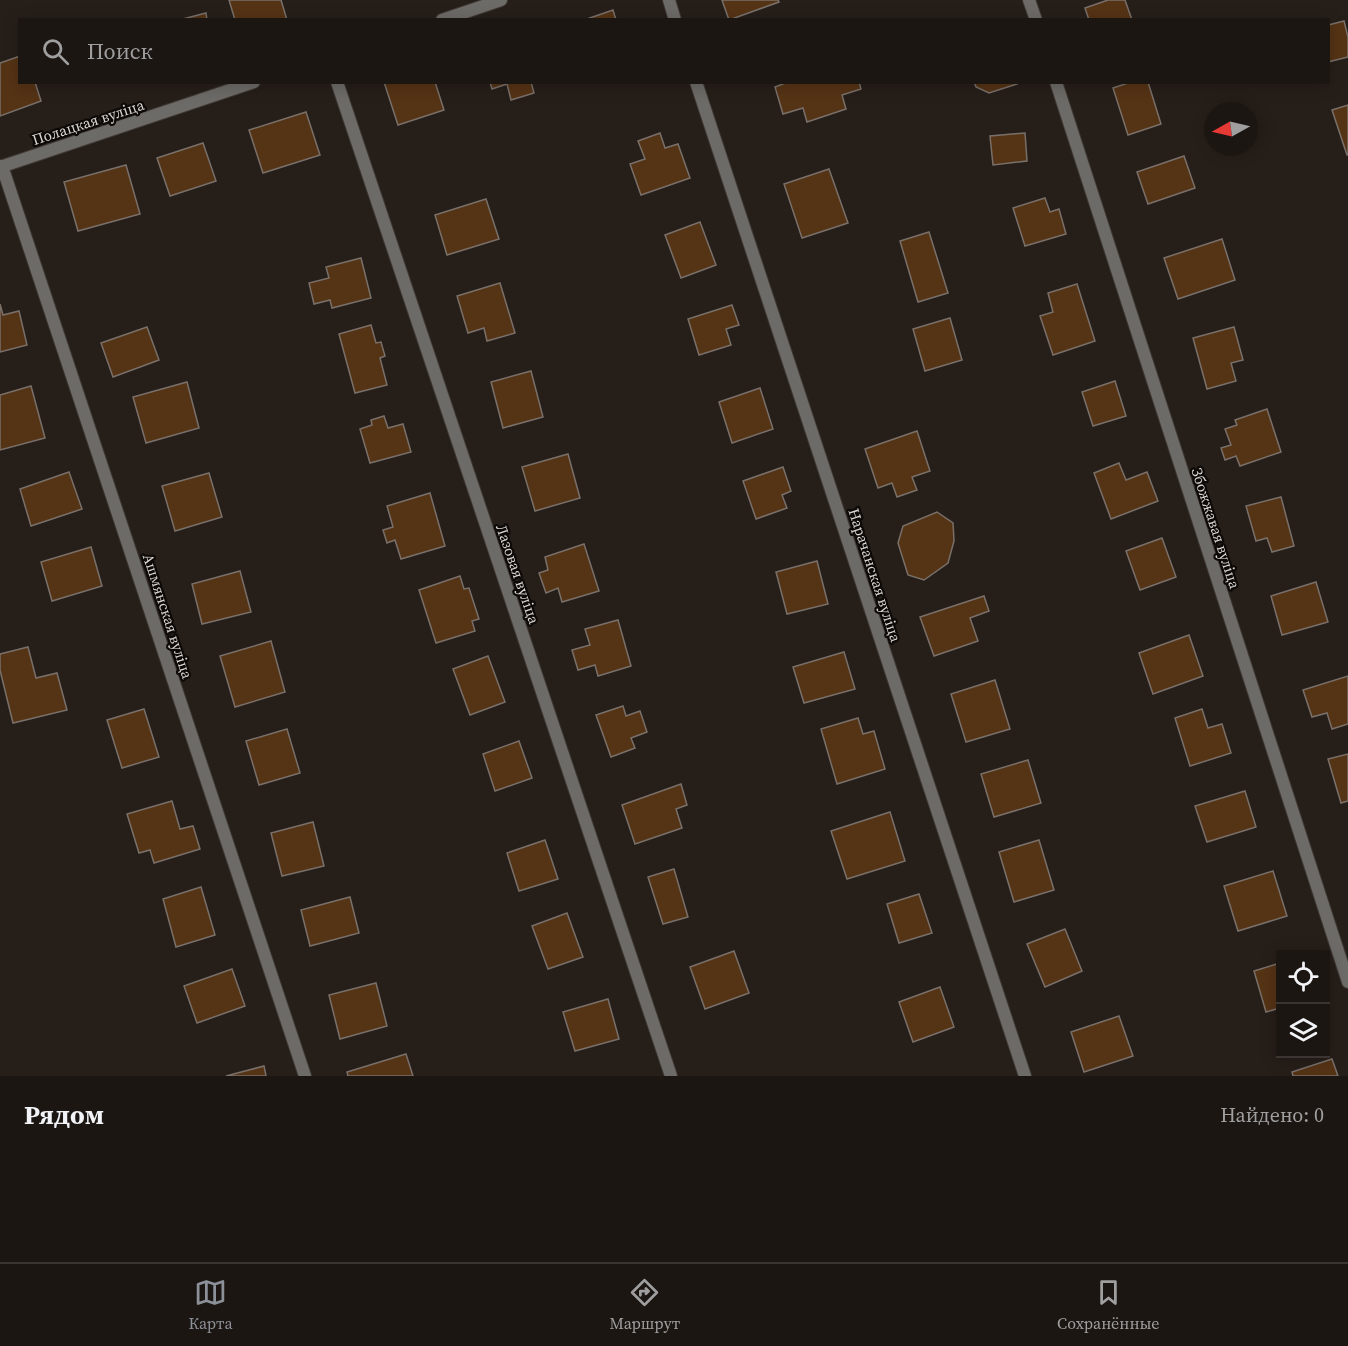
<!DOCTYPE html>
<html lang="ru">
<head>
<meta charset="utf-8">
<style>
  body { margin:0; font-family:"Source Serif 4",serif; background:#292321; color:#f1f3f6 }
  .controls { position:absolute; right:18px; bottom:18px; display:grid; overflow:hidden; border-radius:0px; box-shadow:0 3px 15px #0003 }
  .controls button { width:54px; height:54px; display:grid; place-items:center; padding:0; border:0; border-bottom:2px solid #3a3533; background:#1c1613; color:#f1f3f6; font:30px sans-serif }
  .compass { position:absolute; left:1204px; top:102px; width:54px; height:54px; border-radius:50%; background:#1c1613; box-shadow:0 3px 15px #0003; rotate:262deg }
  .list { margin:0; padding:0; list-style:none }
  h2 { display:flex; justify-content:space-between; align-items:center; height:78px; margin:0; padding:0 24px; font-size:26px }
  h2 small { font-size:20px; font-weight:400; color:#a09fa0 }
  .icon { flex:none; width:33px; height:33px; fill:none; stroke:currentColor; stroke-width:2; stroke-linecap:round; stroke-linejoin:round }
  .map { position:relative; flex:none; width:1348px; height:1076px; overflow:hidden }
  .search { position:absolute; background:#1c1613; box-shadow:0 3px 15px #0003; left:18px; right:18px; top:18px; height:66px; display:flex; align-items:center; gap:15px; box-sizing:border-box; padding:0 21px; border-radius:0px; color:#a09fa0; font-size:22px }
  .sheet { height:186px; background:#1c1613 }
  nav { display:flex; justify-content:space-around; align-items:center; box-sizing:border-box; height:84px; border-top:2px solid #3a3533; background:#1c1613; font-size:16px; color:#a09fa0 }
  nav a { display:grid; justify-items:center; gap:3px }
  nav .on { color:#8c9099 }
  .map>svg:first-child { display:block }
  .building { fill:#553315; stroke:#79706a; stroke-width:1.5 }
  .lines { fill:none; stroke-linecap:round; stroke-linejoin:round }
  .minor-casing { stroke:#3f3833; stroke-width:14 }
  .minor { stroke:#6d6b67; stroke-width:12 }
  .labels { text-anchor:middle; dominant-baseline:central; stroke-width:4.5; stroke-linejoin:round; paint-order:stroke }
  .street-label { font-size:15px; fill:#dbd6d2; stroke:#0c0907 }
</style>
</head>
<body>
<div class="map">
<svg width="1348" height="1076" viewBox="0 0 1348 1076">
  <rect width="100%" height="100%" fill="#261e19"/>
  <g class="building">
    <polygon points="229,0 281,0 287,20 235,20"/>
    <polygon points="722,0 778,0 779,2 729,20"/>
    <polygon points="1108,0 1125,0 1132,20 1089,20 1085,8"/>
    <polygon points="613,10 616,20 584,20"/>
    <polygon points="206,13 207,20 179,20"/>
    <polygon points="1344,21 1348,37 1348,57 1328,62 1328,25"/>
    <polygon points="20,56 20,82 35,82 41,101 0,116 0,63"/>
    <polygon points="384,82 435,82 444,110 398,125"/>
    <polygon points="490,82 531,82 534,93 511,100 507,84 492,89"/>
    <polygon points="788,82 859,82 861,89 842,95 846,109 807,122 803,108 783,114 775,87"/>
    <polygon points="974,82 1016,82 1017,84 989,93 976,87"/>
    <polygon points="1131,82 1148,82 1161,124 1128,135 1113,88"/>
    <polygon points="1348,105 1348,155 1347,155 1332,110"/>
    <polygon points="306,112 320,155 263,173 249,130"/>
    <polygon points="660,133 665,148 678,144 690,178 641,195 630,164 645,159 638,141"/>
    <polygon points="1025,133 1027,161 993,165 990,136"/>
    <polygon points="203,143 216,181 170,196 157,158"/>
    <polygon points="1184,156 1195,188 1148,204 1137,172"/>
    <polygon points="126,165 140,214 78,231 64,182"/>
    <polygon points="829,169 848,223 802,238 784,184"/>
    <polygon points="1045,198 1050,212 1059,209 1066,234 1025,246 1013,208"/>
    <polygon points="486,199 499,239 447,255 435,215"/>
    <polygon points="700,222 716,265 681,278 665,235"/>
    <polygon points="929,232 948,293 918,302 900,241"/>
    <polygon points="1222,239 1235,280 1178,299 1164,258"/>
    <polygon points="361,258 371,298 332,308 330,300 314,304 309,283 329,278 326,267"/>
    <polygon points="500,283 515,333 487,341 484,328 468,333 457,296"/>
    <polygon points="1077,284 1095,341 1053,355 1040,316 1053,312 1048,293"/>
    <polygon points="0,304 3,315 19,311 27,345 0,352"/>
    <polygon points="732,305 739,325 726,329 731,345 699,355 688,319"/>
    <polygon points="950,318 962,360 925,371 913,329"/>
    <polygon points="371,325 376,343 381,342 385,356 380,358 387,385 355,393 339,334"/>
    <polygon points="147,327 159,360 113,377 101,343"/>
    <polygon points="1234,327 1243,360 1231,363 1236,381 1207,389 1193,338"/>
    <polygon points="531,371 543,417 503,428 491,382"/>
    <polygon points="1115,381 1126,416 1093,426 1082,392"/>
    <polygon points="187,382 199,428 146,443 133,397"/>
    <polygon points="31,386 45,438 0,450 0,395"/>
    <polygon points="760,388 773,429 732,443 719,402"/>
    <polygon points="1267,409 1281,452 1240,466 1236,456 1225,460 1221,448 1231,445 1225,429 1237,425 1235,420"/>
    <polygon points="384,416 388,428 403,424 411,452 370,463 360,429 372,425 371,420"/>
    <polygon points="917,431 930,471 912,477 917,490 897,497 892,483 878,488 865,449"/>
    <polygon points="568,454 580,498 535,511 522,467"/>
    <polygon points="1119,463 1126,480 1147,472 1158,501 1111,519 1094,473"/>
    <polygon points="783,467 791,491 782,495 787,508 756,519 743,481"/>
    <polygon points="69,472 82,509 31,526 20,489"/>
    <polygon points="209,473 222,517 175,531 162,486"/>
    <polygon points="430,493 445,546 401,559 395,540 387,543 383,530 393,527 387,506"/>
    <polygon points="1281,497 1294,546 1272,552 1267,538 1256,541 1246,506"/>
    <polygon points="937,512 953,523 954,541 948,563 924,580 908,575 898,543 903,526"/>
    <polygon points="1162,538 1176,577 1140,590 1126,551"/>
    <polygon points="584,544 599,591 562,602 558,588 546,593 539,573 548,570 545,557"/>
    <polygon points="91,547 102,586 52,601 41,562"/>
    <polygon points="817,561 828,604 787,614 776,572"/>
    <polygon points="240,571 251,612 202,624 192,584"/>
    <polygon points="460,576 464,589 469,588 479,619 472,621 475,631 436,643 419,590"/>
    <polygon points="1316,582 1328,622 1282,635 1271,596"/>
    <polygon points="984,596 989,611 970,618 978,641 934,656 920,617"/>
    <polygon points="618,620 631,666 598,676 595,665 578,670 572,650 590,645 585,629"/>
    <polygon points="1189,635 1203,676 1153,694 1139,653"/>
    <polygon points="271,641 285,692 235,707 220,656"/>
    <polygon points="28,647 36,678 57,673 67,710 13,723 0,670 0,654"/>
    <polygon points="844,652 855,689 804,703 793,667"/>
    <polygon points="488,656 505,702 470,715 453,669"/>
    <polygon points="1348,676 1348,724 1332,729 1327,713 1312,717 1303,690"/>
    <polygon points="995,680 1010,729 966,742 951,694"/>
    <polygon points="623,706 626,716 640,711 647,732 631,738 635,748 611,757 596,715"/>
    <polygon points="144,709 159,757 122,768 107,720"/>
    <polygon points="1202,709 1208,728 1222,724 1231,753 1190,766 1175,718"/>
    <polygon points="858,718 863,734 874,731 885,769 837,784 821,729"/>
    <polygon points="287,729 300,773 259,785 246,741"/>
    <polygon points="519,741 532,778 495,791 483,754"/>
    <polygon points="1348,754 1348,801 1341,803 1328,759"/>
    <polygon points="1028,760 1041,803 994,817 981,774"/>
    <polygon points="681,784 687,805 676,809 682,828 635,844 622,805"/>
    <polygon points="1245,791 1256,827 1207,842 1195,806"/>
    <polygon points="172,801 180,829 193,826 200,849 154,863 150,850 139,853 127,814"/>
    <polygon points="890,812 905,861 847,879 831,831"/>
    <polygon points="313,822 324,866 282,876 271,833"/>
    <polygon points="545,840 558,879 519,891 507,853"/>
    <polygon points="1039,840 1054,890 1014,902 999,852"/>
    <polygon points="674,869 688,917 663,924 648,877"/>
    <polygon points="1273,871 1287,916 1238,931 1224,886"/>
    <polygon points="201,887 215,935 176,947 163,899"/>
    <polygon points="919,894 932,933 899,943 887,904"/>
    <polygon points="350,897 359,933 310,946 301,910"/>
    <polygon points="567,913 583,957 548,969 532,926"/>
    <polygon points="1065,929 1082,971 1045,987 1027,944"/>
    <polygon points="734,951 749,993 705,1009 690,967"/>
    <polygon points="1280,963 1280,1008 1266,1012 1254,971"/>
    <polygon points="232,969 245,1006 197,1023 184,986"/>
    <polygon points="376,983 387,1026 340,1039 329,995"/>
    <polygon points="940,987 954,1027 913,1042 899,1002"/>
    <polygon points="608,999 619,1039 575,1051 563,1012"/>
    <polygon points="1119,1016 1133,1056 1084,1072 1071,1032"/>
    <polygon points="406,1054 413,1076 348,1076 347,1072"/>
    <polygon points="1332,1059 1338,1076 1293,1076 1292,1072"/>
    <polygon points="264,1066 266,1076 226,1076"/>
  </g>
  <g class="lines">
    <defs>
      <g id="minor">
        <polyline points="669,0 675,20"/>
        <polyline points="1029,0 1036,20"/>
        <polyline points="442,20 501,0"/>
        <polyline points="337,82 671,1076"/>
        <polyline points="696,82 1025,1076"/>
        <polyline points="1056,82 1348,982"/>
        <polyline points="2,166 305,1076"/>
        <polyline points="0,167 254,82"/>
      </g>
    </defs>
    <use href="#minor" class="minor-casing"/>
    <use href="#minor" class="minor"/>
  </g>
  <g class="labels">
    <g class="street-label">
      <text transform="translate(88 122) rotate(-18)">Полацкая вуліца</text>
      <text transform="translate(1216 528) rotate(72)">Збожжавая вуліца</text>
      <text transform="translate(518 574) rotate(71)">Лазовая вуліца</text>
      <text transform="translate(875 575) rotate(72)">Нарачанская вуліца</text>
      <text transform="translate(168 616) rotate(72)">Ашмянская вуліца</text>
    </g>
  </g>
</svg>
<div class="controls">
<button><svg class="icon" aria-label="locate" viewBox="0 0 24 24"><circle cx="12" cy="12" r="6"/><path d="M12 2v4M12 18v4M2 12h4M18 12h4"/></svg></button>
<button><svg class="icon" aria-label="layers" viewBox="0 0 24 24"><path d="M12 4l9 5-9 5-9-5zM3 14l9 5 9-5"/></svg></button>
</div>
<svg class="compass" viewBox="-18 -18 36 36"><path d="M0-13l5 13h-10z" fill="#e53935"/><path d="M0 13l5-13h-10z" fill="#a09fa0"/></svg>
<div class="search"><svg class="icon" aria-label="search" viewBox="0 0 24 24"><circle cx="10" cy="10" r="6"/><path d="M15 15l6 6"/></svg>Поиск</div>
</div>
<section class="sheet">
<h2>Рядом<small>Найдено: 0</small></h2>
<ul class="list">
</ul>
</section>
<nav>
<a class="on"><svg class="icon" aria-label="map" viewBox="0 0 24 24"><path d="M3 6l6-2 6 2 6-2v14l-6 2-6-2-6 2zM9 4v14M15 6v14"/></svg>Карта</a>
<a><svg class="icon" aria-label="directions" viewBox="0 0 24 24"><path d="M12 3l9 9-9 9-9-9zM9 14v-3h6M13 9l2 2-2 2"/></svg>Маршрут</a>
<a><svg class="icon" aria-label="saved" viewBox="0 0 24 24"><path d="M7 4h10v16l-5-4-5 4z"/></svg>Сохранённые</a>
</nav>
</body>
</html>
